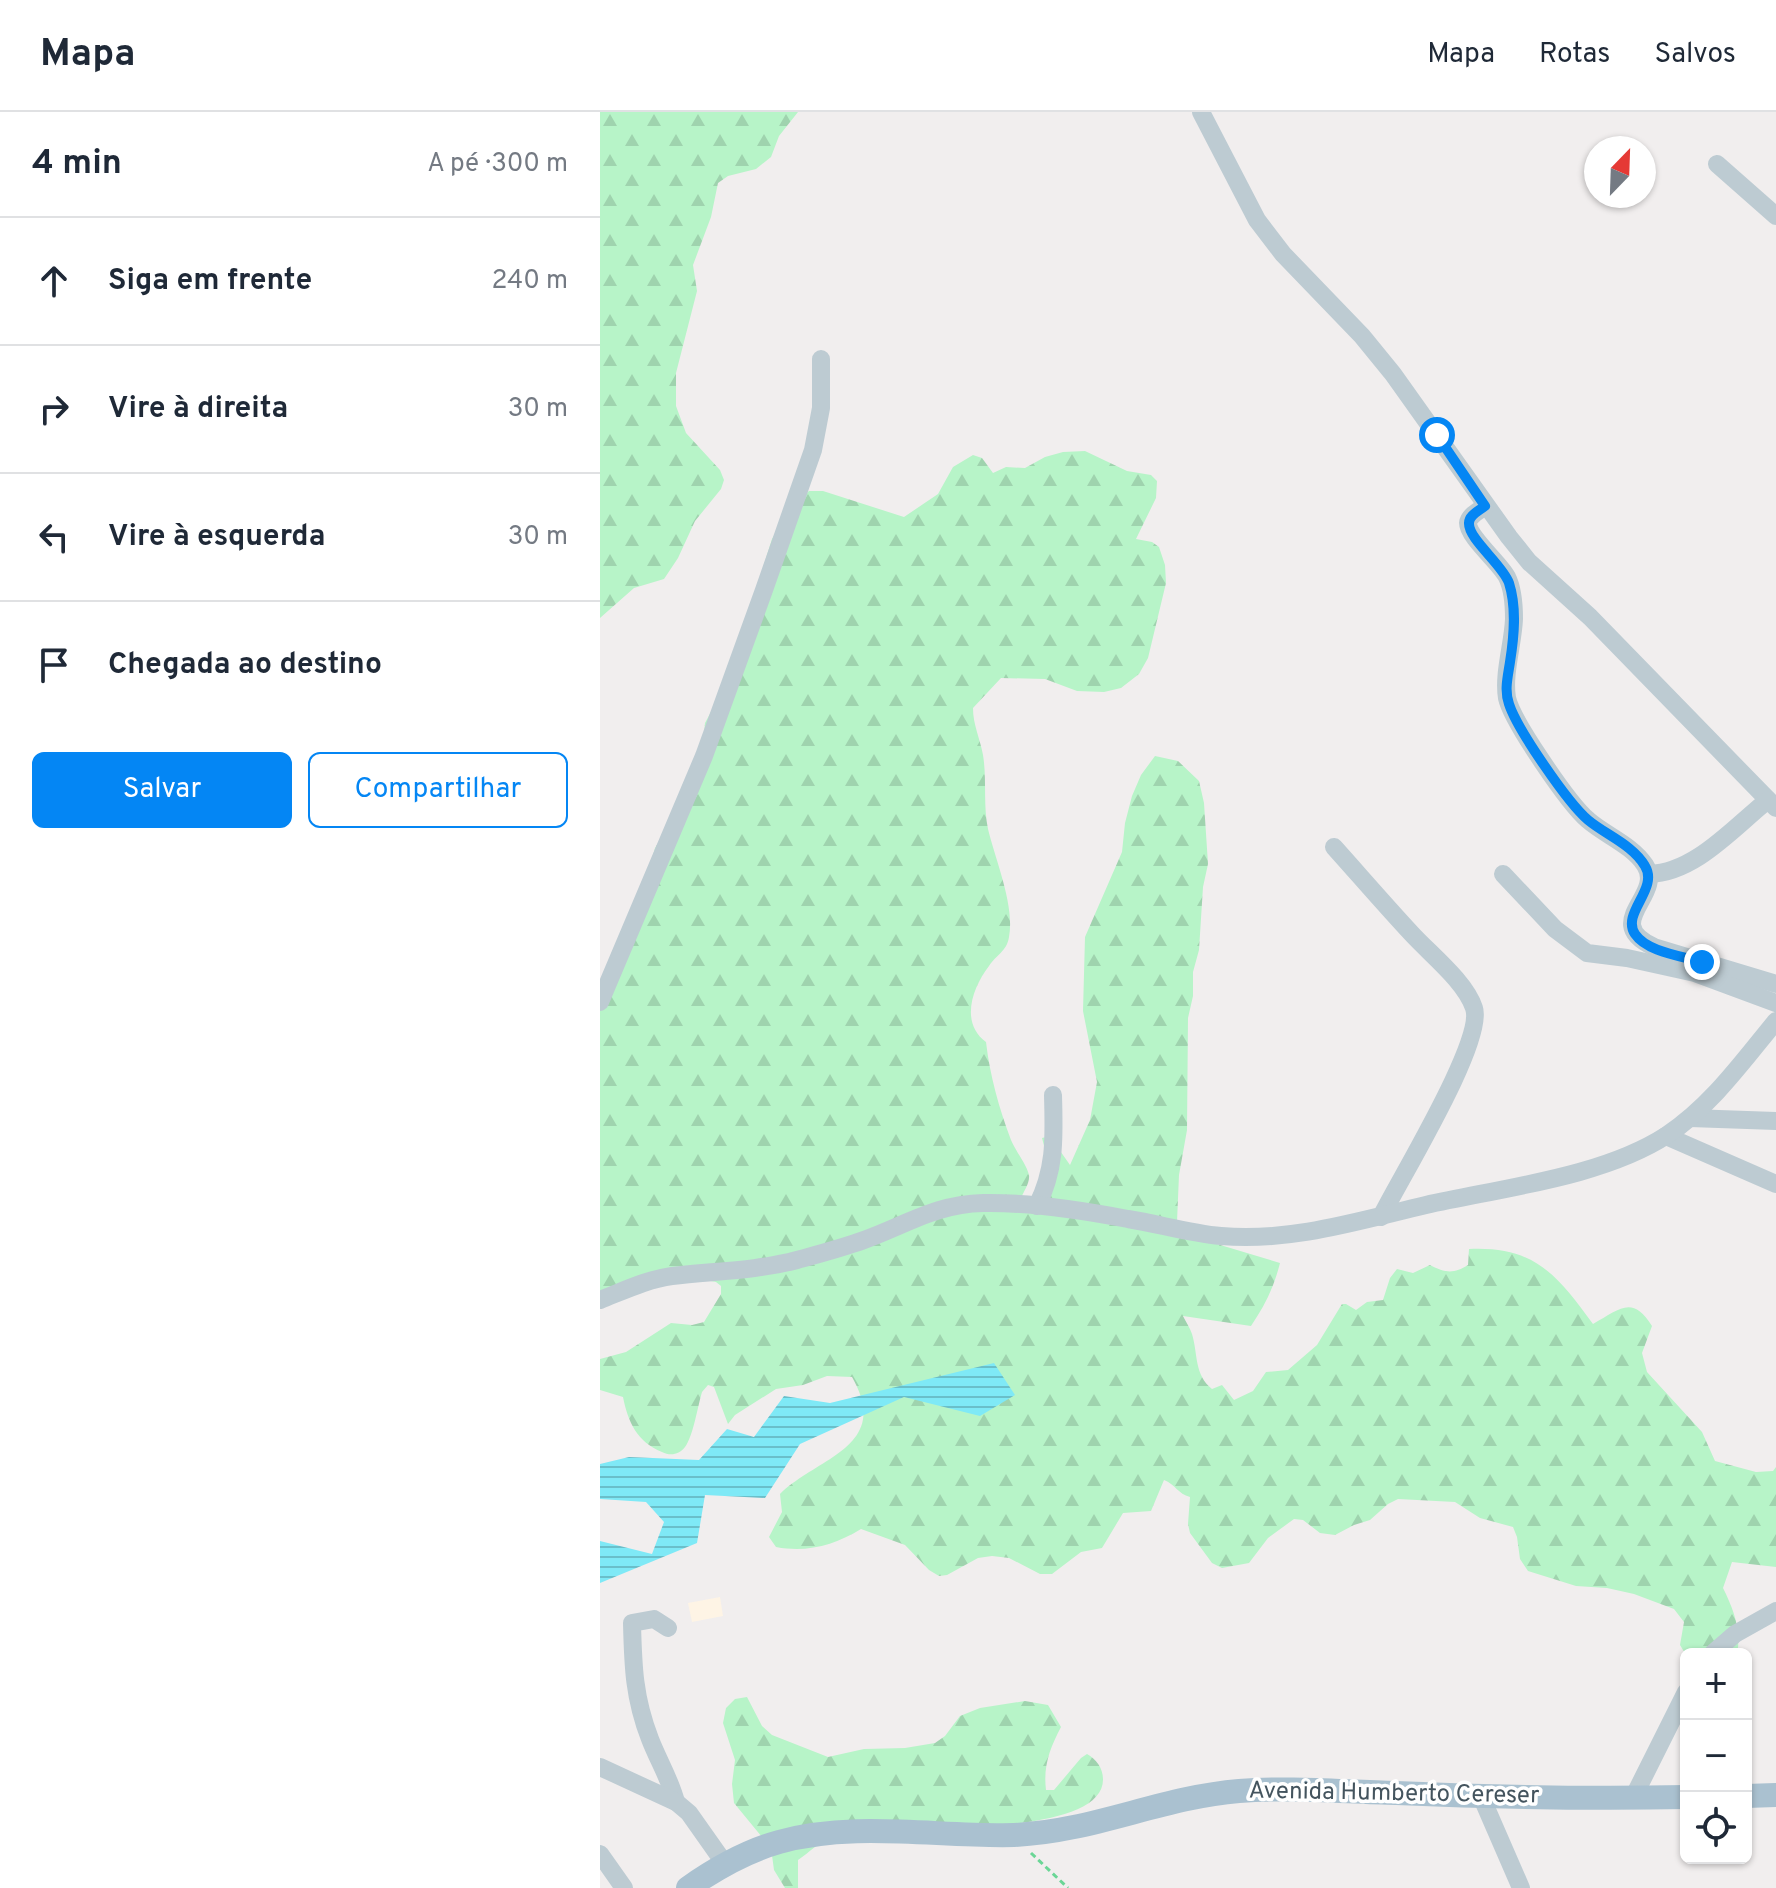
<!DOCTYPE html>
<html lang="pt">
<head>
<meta charset="utf-8">
<style>
  body { margin:0; font-family:Overpass,sans-serif; background:#f2f2f3; color:#1f2937 }
  .controls { position:absolute; right:24px; bottom:24px; display:grid; overflow:hidden; border-radius:12px; box-shadow:0 2px 6px #0004 }
  .controls button { width:72px; height:72px; display:grid; place-items:center; padding:0; border:0; border-bottom:2px solid #e0e1e3; background:#fff; color:#1f2937; font:40px sans-serif }
  .compass { position:absolute; left:984px; top:24px; width:72px; height:72px; border-radius:50%; background:#fff; box-shadow:0 2px 6px #0004; rotate:23deg }
  .stop { position:absolute; width:24px; height:24px; margin:-18px; border:6px solid #0486f4; border-radius:50%; background:#fff }
  .stop.end { background:#0486f4; border-color:#fff; box-shadow:0 2px 8px #0008 }
  .list { margin:0; padding:0; list-style:none }
  h2 { display:flex; justify-content:space-between; align-items:center; height:104px; margin:0; padding:0 32px; font-size:34px }
  h2 small { font-size:26px; font-weight:400; color:#747a83 }
  .list li { display:grid; grid-template-columns:52px 1fr auto; gap:24px; align-items:center; box-sizing:border-box; height:128px; padding:0 32px; border-top:2px solid #e0e1e3 }
  .list b { display:block; font-size:30px; white-space:nowrap }
  .list em { font-size:26px; font-style:normal; color:#747a83 }
  .actions { display:flex; gap:16px; padding:24px 32px }
  .actions a { flex:1; padding:18px 0; border:2px solid #0486f4; border-radius:12px; text-align:center; font-size:28px; color:#0486f4 }
  .actions .main { background:#0486f4; color:#fff }
  .icon { flex:none; width:44px; height:44px; fill:none; stroke:currentColor; stroke-width:2; stroke-linecap:round; stroke-linejoin:round }
  .map { position:relative; flex:none; width:1176px; height:1776px; overflow:hidden }
  header { display:flex; align-items:center; gap:48px; box-sizing:border-box; height:112px; padding:0 40px; background:#fff; border-bottom:2px solid #e0e1e3 }
  header strong { font-size:38px }
  nav { display:flex; gap:44px; margin-inline-start:auto; font-size:28px }
  main { display:flex }
  aside { flex:1; background:#fff }
  .map>svg:first-child { display:block }
  .commercial { fill:#fef4e5 }
  .forest { fill:url(#forest-firs) }
  .water { fill:url(#water-rules) }
  .lines { fill:none; stroke-linecap:round; stroke-linejoin:round }
  .path { stroke:#6bd696; stroke-width:3; stroke-dasharray:6 4; stroke-linecap:butt }
  .minor { stroke:#bdcbd2; stroke-width:18 }
  .major { stroke:#aac1d0; stroke-width:24 }
  .route { stroke:#0486f4; stroke-width:10 }
  .labels { text-anchor:middle; dominant-baseline:central; stroke-width:7; stroke-linejoin:round; paint-order:stroke }
  .street-label { font-size:24px; fill:#44545e; stroke:#fff }
</style>
</head>
<body>
<header>
<strong>Mapa</strong>
<nav><a>Mapa</a><a>Rotas</a><a>Salvos</a></nav>
</header>
<main>
<aside>
<h2>4 min<small>A pé · 300 m</small></h2>
<ul class="list">
<li><svg class="icon" aria-label="ahead" viewBox="0 0 24 24"><path d="M12 20V5M6 11l6-6 6 6"/></svg><div><b>Siga em frente</b></div><em>240 m</em></li>
<li><svg class="icon" aria-label="right" viewBox="0 0 24 24"><path d="M7 20v-9h11M14 6l5 5-5 5"/></svg><div><b>Vire à direita</b></div><em>30 m</em></li>
<li><svg class="icon" aria-label="left" viewBox="0 0 24 24"><path d="M17 20v-9H6M10 6l-5 5 5 5"/></svg><div><b>Vire à esquerda</b></div><em>30 m</em></li>
<li><svg class="icon" aria-label="arrive" viewBox="0 0 24 24"><path d="M6 21V4h12l-3 4 3 4H6"/></svg><div><b>Chegada ao destino</b></div></li>
</ul>
<div class="actions"><a class="main">Salvar</a><a>Compartilhar</a></div>
</aside>
<div class="map">
<svg width="1176" height="1776" viewBox="0 0 1176 1776">
  <defs>
    <pattern id="forest-firs" width="22" height="20" patternUnits="userSpaceOnUse" patternTransform="scale(2)"><rect width="22" height="20" fill="#b7f4c8"/><path d="M5 1l3.5 6h-7zM16 11l3.5 6h-7z" fill="#9fd3ae"/></pattern>
    <pattern id="water-rules" width="6" height="5" patternUnits="userSpaceOnUse" patternTransform="scale(2)"><rect width="6" height="5" fill="#7fe9f6"/><path d="M0 2.5h6" fill="none" stroke="#6abfca"/></pattern>
  </defs>
  <rect width="100%" height="100%" fill="#f1eeee"/>
  <polygon class="commercial" points="120,1485 123,1504 92,1510 88,1491"/>
  <g class="forest">
    <polygon points="0,0 198,0 179,24 171,45 156,57 128,64 118,71 111,105 93,153 97,179 76,261 76,294 86,321 120,358 124,368 121,377 95,409 78,446 64,467 34,476 0,506"/>
    <path d="M485,339L527,359L551,363L557,369L556,386L536,427L552,430L559,435L565,453L566,471L548,546L539,562L521,576L504,580L477,579L445,567L401,566L373,596C373,613 380,626 383,643C387,667 383,693 388,717C395,747 415,793 409,825C407,839 396,843 389,854C372,876 360,911 386,930C390,964 399,996 411,1028C416,1040 426,1051 429,1063C430,1071 424,1079 421,1086L432,1084L449,1053L442,1026L446,1025L456,1033L470,1053L490,1008L497,970L483,899L485,825L522,740L525,711L532,684L541,663L555,644L578,649L599,669L604,691L608,752L603,775L599,838L593,860V884L588,906L587,1018L579,1063L577,1110L597,1126L680,1151C674,1175 665,1193 651,1214L583,1204C586,1210 590,1216 592,1222C598,1242 594,1263 612,1277L622,1273L634,1288L653,1279L666,1260L688,1258L717,1233L742,1192H746L756,1198L767,1190L783,1188L790,1166L797,1157L813,1161L830,1153C845,1161 854,1162 868,1153L869,1137C935,1134 957,1163 993,1212C1019,1198 1032,1182 1052,1214L1042,1241L1047,1260L1102,1320L1115,1349L1156,1360L1173,1359L1176,1355V1455L1132,1450L1123,1476C1133,1496 1142,1519 1137,1542L1086,1543L1080,1533L1084,1510L1074,1497L1034,1482L1007,1476L976,1474L928,1459L920,1447L917,1425L913,1415L880,1406L855,1390L798,1387L788,1392L770,1408L754,1413L735,1423L720,1421L703,1408L694,1407L668,1426L649,1451L622,1456L612,1451L590,1421L588,1412L590,1385C578,1382 575,1372 564,1368L551,1399L523,1401L502,1436L481,1440L452,1462H440L409,1446L392,1444L378,1446L347,1463L339,1464L329,1458L305,1433L261,1417C235,1433 207,1441 176,1435L169,1425L182,1400L180,1382C218,1345 292,1335 252,1265L227,1264L203,1273L176,1277L135,1303L128,1312L114,1275L108,1273L102,1280C98,1293 93,1325 85,1335C79,1343 70,1344 62,1340C37,1330 28,1310 23,1285L0,1278V1247L26,1240L71,1211L92,1213L104,1210L121,1182V1174L116,1170L69,1161L0,1183V892L40,792L55,736L100,666L105,611L127,570L172,427L189,397L209,379H223L304,405L338,382L353,355L373,343L382,346L393,361L406,355L425,356L445,345L463,340Z"/>
    <path d="M147,1585L162,1614L172,1623L228,1645L264,1637L305,1636L335,1631L345,1624L360,1604L380,1596L425,1589L448,1593L461,1615C450,1636 443,1654 446,1678H454L481,1646L487,1642C496,1647 503,1656 503,1667C504,1731 276,1711 234,1724C222,1727 209,1741 198,1748V1776H185L174,1758L171,1736L134,1691L132,1672L135,1648L123,1611L126,1596L135,1587Z"/>
  </g>
  <polygon class="water" points="394,1251 415,1283 380,1304 304,1285 200,1332 165,1386 105,1383 97,1431 0,1471 0,1429 52,1442 64,1410 46,1390 0,1387 0,1352 29,1345 99,1348 127,1317 154,1325 184,1284 230,1291"/>
  <g class="lines">
    <polyline class="path" points="431,1741 468,1776"/>
    <g class="minor">
      <polyline points="601,0 657,108 683,142 762,224 793,262 909,425 929,450 990,505 1176,696"/>
      <polyline points="1117,52 1176,104"/>
      <path d="M885,394C879,399 869,403 868,411C868,425 900,451 907,465C913,477 914,494 914,507C913,532 903,562 907,586C912,609 969,692 988,708C1005,723 1032,733 1045,753C1065,784 1000,810 1054,835L1176,872"/>
      <path d="M734,735C760,764 785,793 811,821C830,842 865,869 874,896C885,929 799,1068 781,1105"/>
      <polyline points="903,762 955,817 987,841 1027,846 1095,861 1176,891"/>
      <path d="M1049,762C1095,761 1134,715 1168,688"/>
      <polyline points="0,890 104,644 164,478 213,338 221,296 221,247"/>
      <polyline points="1090,1006 1176,1009"/>
      <polyline points="1066,1024 1176,1072"/>
      <path d="M437,1094C456,1056 454,1025 453,983"/>
      <path d="M0,1188C23,1179 48,1167 72,1164C113,1159 156,1159 197,1148C219,1142 242,1136 264,1128C306,1113 336,1092 383,1091C431,1090 481,1098 528,1107C559,1112 589,1121 621,1124C692,1130 758,1109 826,1093C901,1076 1003,1065 1067,1023C1111,994 1143,949 1176,909"/>
      <path d="M68,1516L54,1507L32,1511C33,1554 34,1586 50,1627C58,1648 70,1667 76,1690"/>
      <polyline points="1112,1542 1135,1522 1176,1499"/>
      <polyline points="0,1655 76,1690 89,1701 125,1752"/>
      <polyline points="881,1684 921,1776"/>
      <polyline points="1033,1686 1086,1580"/>
      <polyline points="0,1742 24,1776"/>
    </g>
    <g class="major">
      <polyline points="1146,1684 1176,1683"/>
      <path d="M88,1776C115,1757 147,1739 179,1730C254,1709 337,1725 414,1723C491,1720 563,1685 639,1679C691,1675 744,1680 796,1681C893,1685 989,1687 1086,1685"/>
    </g>
  </g>
  <g class="lines">
    <path class="route" d="M837,323L885,394C879,399 869,403 869,411C868,427 903,453 909,471C917,496 914,525 910,550C908,564 904,578 909,592C917,617 968,691 988,708C1006,723 1033,733 1045,754C1059,777 1021,801 1035,822C1047,840 1082,844 1102,850"/>
  </g>
  <g class="labels">
    <g class="street-label">
      <text transform="translate(794 1682) rotate(1)">Avenida Humberto Cereser</text>
    </g>
  </g>
</svg>
<div class="controls">
<button>+</button>
<button>−</button>
<button><svg class="icon" aria-label="locate" viewBox="0 0 24 24"><circle cx="12" cy="12" r="6"/><path d="M12 2v4M12 18v4M2 12h4M18 12h4"/></svg></button>
</div>
<svg class="compass" viewBox="-18 -18 36 36"><path d="M0-13l5 13h-10z" fill="#e53935"/><path d="M0 13l5-13h-10z" fill="#747a83"/></svg>
<div class="stop" style="left:837px;top:323px"></div>
<div class="stop end" style="left:1102px;top:850px"></div>
</div>
</main>
</body>
</html>
